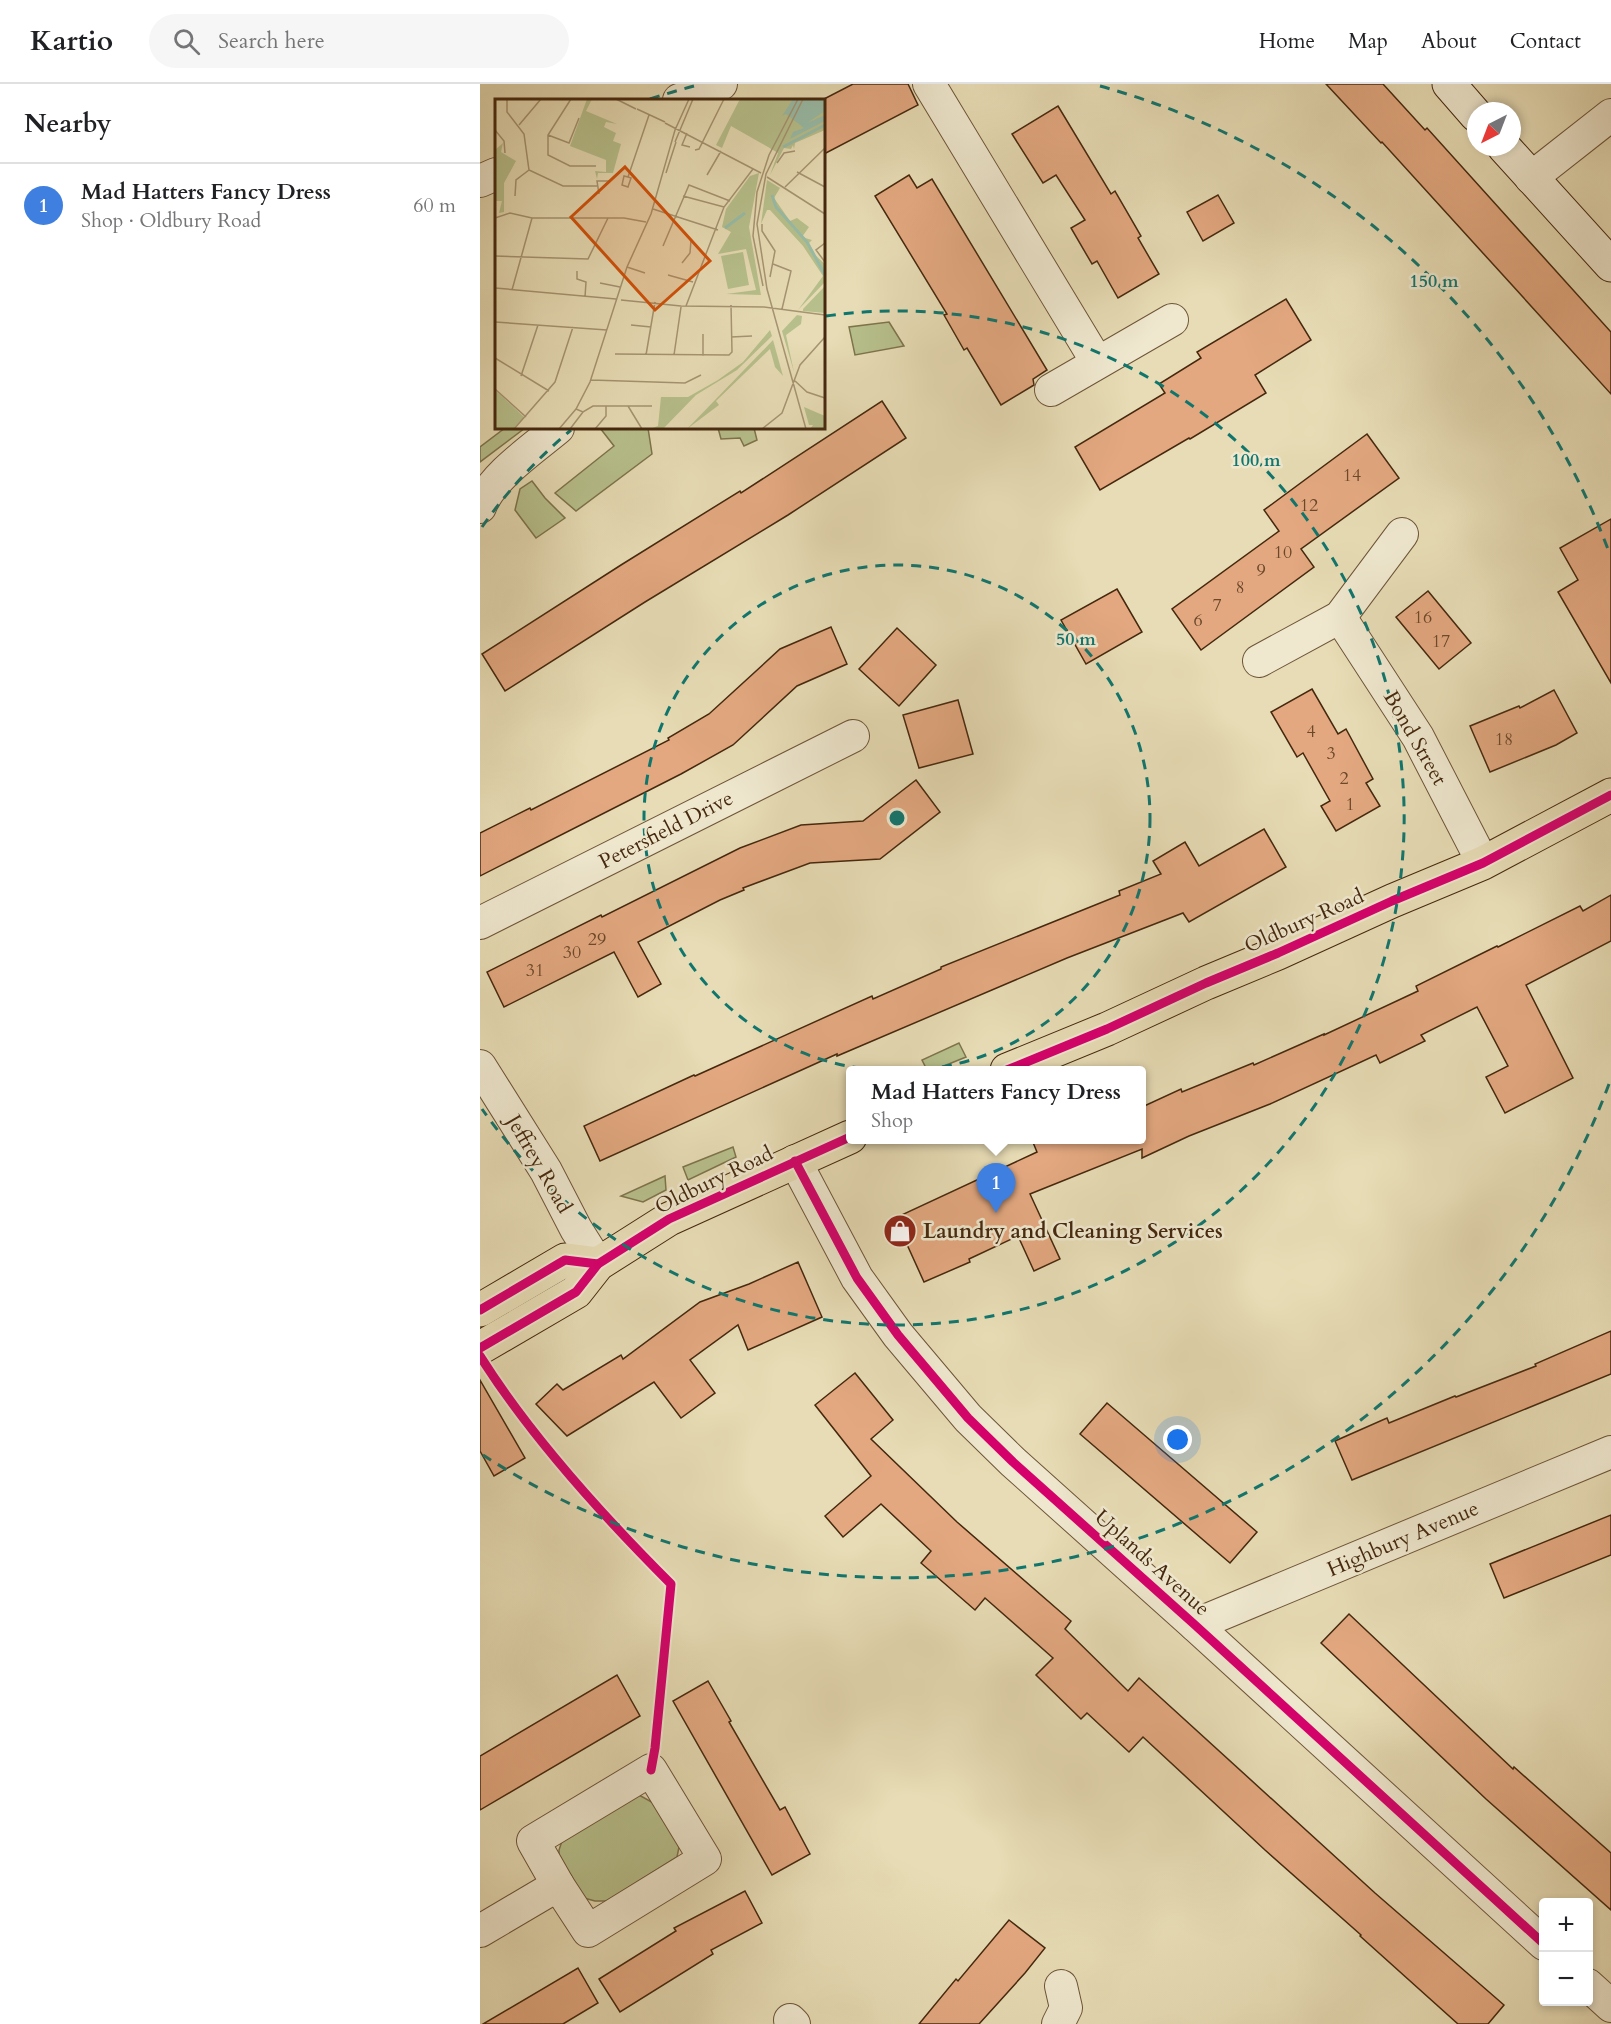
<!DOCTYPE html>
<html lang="en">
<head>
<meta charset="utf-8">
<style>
  body { margin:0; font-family:Cardo,serif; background:#f6f6f6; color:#202124 }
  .controls { position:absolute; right:18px; bottom:18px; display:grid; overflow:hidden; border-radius:6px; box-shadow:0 3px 9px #0003 }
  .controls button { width:54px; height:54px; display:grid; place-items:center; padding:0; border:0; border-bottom:2px solid #e0e0e0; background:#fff; color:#202124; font:30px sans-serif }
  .compass { position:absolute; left:987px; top:18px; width:54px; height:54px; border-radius:50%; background:#fff; box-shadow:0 3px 9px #0003; rotate:222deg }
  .you { position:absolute; left:698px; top:1356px; width:21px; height:21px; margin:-15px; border:4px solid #fff; border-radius:50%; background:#1a73e8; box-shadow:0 0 0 9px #1a73e833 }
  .badge { display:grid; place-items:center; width:39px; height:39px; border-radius:50%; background:#111827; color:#fff; font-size:20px; font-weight:700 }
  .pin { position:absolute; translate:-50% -50px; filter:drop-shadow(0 2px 3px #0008) }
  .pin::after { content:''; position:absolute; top:32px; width:21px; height:18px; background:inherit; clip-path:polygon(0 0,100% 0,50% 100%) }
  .popup { position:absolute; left:366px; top:982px; width:300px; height:78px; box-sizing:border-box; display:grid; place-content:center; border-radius:6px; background:#fff; filter:drop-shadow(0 2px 4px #0005); font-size:20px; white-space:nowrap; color:#757577 }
  .popup b { font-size:22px; color:#202124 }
  .popup::after { content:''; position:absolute; left:50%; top:100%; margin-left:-12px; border:12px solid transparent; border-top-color:#fff }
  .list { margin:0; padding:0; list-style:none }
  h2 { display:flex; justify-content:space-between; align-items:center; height:78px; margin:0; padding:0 24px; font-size:26px }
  h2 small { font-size:20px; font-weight:400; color:#757577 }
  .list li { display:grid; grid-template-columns:39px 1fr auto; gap:18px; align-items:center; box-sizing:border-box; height:84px; padding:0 24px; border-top:2px solid #e0e0e0 }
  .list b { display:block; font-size:22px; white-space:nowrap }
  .list p { margin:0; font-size:20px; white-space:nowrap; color:#757577 }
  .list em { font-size:20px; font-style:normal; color:#757577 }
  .icon { flex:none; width:33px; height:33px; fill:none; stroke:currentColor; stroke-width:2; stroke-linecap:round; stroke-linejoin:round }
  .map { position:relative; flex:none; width:1131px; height:1940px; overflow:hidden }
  header { display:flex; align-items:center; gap:36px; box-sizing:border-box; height:84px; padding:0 30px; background:#fff; border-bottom:2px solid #e0e0e0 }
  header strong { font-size:28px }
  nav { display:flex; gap:33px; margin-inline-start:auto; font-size:21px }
  .search { width:420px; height:54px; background:#f6f6f6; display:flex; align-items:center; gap:15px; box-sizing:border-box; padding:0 21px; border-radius:33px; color:#757577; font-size:22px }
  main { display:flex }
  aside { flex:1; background:#fff }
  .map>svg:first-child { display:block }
  .green { fill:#b7c08c; stroke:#7e744d; stroke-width:1.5 }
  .building { fill:#e3a880; stroke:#45280e; stroke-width:1.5 }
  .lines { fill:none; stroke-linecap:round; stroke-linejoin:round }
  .street-casing { stroke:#6e5538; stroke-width:34 }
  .secondary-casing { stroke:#45280e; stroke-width:35 }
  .primary-casing { stroke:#45280e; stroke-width:35 }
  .street { stroke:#efe8cf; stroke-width:32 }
  .secondary { stroke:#efe8cf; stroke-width:33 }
  .primary { stroke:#e7dcb5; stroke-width:33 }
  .cycleway-casing { stroke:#efe8cf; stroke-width:13 }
  .cycleway { stroke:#d6006c; stroke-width:9 }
  .ring { fill:none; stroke:#0f766e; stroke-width:3; stroke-dasharray:10 8 }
  .labels { text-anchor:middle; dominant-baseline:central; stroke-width:5; stroke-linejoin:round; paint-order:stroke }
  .number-label { font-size:18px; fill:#6c482a }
  .street-label { font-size:21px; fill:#45280e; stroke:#efe8cf }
  .poi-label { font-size:21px; font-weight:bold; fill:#45280e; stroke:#efe8cf; text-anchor:start }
  .inset-river { fill:none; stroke:#98bca8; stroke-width:3 }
  .inset-road { fill:none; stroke:#a69472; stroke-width:1.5 }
  .view { fill:#d0520c; fill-opacity:0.15; stroke:#d0520c; stroke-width:3 }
  .inset-edge { fill:none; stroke:#45280e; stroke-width:3 }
  .centre { fill:#0f766e; stroke:#efe8cf; stroke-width:3 }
  .ring-label { font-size:18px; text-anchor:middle; font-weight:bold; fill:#0f766e; stroke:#efe8cf; stroke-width:5; stroke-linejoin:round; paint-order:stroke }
</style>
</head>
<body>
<header>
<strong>Kartio</strong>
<div class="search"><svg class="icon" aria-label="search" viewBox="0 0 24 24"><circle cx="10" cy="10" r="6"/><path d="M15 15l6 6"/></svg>Search here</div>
<nav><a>Home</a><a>Map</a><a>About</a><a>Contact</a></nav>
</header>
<main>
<aside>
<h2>Nearby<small></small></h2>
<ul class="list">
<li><span class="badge" style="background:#3f7fe0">1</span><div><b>Mad Hatters Fancy Dress</b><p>Shop · Oldbury Road</p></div><em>60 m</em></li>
</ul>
</aside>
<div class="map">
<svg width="1131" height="1940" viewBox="0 0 1131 1940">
  <rect width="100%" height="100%" fill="#e7dcb5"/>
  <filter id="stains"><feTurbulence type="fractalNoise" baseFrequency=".00333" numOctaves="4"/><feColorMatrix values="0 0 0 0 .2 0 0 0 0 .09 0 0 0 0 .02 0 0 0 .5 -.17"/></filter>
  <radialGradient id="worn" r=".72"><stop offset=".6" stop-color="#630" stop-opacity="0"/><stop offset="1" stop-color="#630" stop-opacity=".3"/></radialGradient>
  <g class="green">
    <polygon points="409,238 424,262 375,271 369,243"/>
    <polygon points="25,344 45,344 0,378 0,363"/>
    <polygon points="120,344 168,344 172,370 96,427 75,409 134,362"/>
    <polygon points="238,344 274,344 277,356 264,362 260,354 241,355"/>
    <polygon points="52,397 65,414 85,434 56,454 35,426 40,405"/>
    <polygon points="479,959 486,973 454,986 447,986 442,976"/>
    <polygon points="253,1063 256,1073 208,1096 203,1083"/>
    <polygon points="185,1092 186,1106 163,1118 141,1112"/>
    <polygon points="159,1711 177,1721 196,1752 199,1763 197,1773 127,1817 115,1817 104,1814 79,1774 79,1766 83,1754"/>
  </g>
  <g class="building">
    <polygon points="373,0 428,0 438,21 344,70 344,15"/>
    <polygon points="846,0 903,0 945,46 947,44 1131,248 1131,310 902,58 901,59"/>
    <polygon points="578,22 631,110 635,107 661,152 658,154 679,190 638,214 617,177 612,180 591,144 605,136 576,91 563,99 532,50"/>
    <polygon points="429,91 437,104 452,95 567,286 553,295 554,301 521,321 487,264 484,266 464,231 467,230 395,112"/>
    <polygon points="738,111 754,139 723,157 707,128"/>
    <polygon points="806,215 831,256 775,291 786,309 710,355 709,354 620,406 595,363 685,309 679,300 721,274 717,268"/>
    <polygon points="402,317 426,354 308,431 165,518 25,607 2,570 141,481 260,407 261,409"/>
    <polygon points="887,350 919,394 821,465 834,483 721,566 692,525 799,447 784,426"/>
    <polygon points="1131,435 1131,599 1078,508 1098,496 1080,464"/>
    <polygon points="637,505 662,548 606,580 581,536"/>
    <polygon points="948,507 991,559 959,585 916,533"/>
    <polygon points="351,543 367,580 317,602 253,661 201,690 0,792 0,749 50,724 51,726 189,656 188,654 229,630 300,565"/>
    <polygon points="417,544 456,581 419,622 379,585"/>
    <polygon points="832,605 858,650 866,645 893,695 886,699 900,722 856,747 841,722 850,717 823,669 817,673 791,628"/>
    <polygon points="1074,606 1097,649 1076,661 1010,688 990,642 1039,622 1040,624"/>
    <polygon points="478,616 493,670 439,684 423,631"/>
    <polygon points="436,696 460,728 400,775 330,779 263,804 264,806 240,816 158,858 181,900 158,913 134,868 24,923 7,888 121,831 122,833 260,764 321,741 383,737"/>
    <polygon points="784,745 806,783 709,838 703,829 587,874 357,972 357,970 120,1077 104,1042 214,991 215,992 392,912 393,915 461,885 461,883 640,811 639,807 681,790 673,777 705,758 719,782"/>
    <polygon points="1131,811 1131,857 1046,901 1093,994 1025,1029 1006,993 1028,982 997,923 941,951 945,957 900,979 896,971 790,1020 709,1052 662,1074 662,1065 550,1110 580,1175 554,1187 538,1152 489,1175 490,1178 444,1198 415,1134 557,1068 552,1056 662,1056 662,1023 701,1005 702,1008 773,979 774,981 844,950 844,951 938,907 936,902 1017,862 1018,863 1100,822 1103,827"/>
    <polygon points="318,1178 342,1233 268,1266 258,1241 210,1276 235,1309 201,1334 174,1298 87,1352 56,1320 77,1300 83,1306 141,1271 143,1275 220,1218 269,1200"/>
    <polygon points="1131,1247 1131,1290 872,1396 855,1357 907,1334 909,1339 975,1312 976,1313 1056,1282 1055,1280"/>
    <polygon points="375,1289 413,1336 391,1355 477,1438 591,1537 585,1545 648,1607 659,1594 895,1809 1024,1921 1008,1940 978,1940 880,1852 881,1851 785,1766 663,1653 649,1668 607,1629 601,1635 556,1591 573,1574 505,1514 495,1526 441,1479 451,1467 401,1420 363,1453 345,1432 391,1392 335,1321"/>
    <polygon points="0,1296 45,1374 14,1392 0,1367"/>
    <polygon points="627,1319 777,1448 750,1479 600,1350"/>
    <polygon points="1131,1431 1131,1471 1024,1514 1010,1480"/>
    <polygon points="869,1530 1033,1685 1034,1683 1131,1769 1131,1826 1006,1715 841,1559"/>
    <polygon points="137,1591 160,1632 0,1726 0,1672"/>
    <polygon points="228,1597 251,1637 249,1638 300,1726 305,1723 330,1770 292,1791 193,1617"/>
    <polygon points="265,1807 282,1839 231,1866 233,1870 140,1928 119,1895 196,1847 194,1844"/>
    <polygon points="529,1836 565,1864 545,1889 499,1940 439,1940 476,1895 478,1897"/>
    <polygon points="98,1884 118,1919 83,1940 3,1940"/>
  </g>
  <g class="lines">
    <defs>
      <g id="street">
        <polyline points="449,0 617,278"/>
        <polyline points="199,16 241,0"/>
        <polyline points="1051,94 1131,31"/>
        <polyline points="0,97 16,90"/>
        <polyline points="571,306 692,236"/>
        <path d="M0,423C12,392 53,365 78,344"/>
        <polyline points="860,533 938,653 1003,779"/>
        <polyline points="779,577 860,533 922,450"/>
        <polyline points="0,839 373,652"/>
        <polyline points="0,982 66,1087 96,1145 118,1180"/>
        <polyline points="315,1077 377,1194 418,1251 488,1334 533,1378 715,1541 1064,1860"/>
        <polyline points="715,1541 1131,1368"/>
        <polygon points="171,1686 225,1775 108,1847 78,1801 53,1757"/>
        <polyline points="0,1847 78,1801"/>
        <polyline points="1108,1901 1131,1922"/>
        <polyline points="310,1936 314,1940"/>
        <polyline points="578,1940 586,1924 581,1902"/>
      </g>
      <g id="secondary">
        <polyline points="969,0 996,31"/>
        <polyline points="1024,63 1131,181"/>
      </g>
      <g id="primary">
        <polyline points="527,986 627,945 726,899 798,869 912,817 1003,779 1131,711"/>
        <polyline points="0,1226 85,1176 118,1180"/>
        <polyline points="0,1264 96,1208 118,1180 189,1135 370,1053"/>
      </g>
    </defs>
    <use href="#street" class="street-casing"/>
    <use href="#secondary" class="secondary-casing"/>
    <use href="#primary" class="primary-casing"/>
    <use href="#street" class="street"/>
    <use href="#secondary" class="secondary"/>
    <use href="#primary" class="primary"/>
    <defs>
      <g id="cycleway">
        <polyline points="527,986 627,945 726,899 798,869 912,817 1003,779 1131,711"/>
        <polyline points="315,1077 377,1194 418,1251 488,1334 533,1378 715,1541 1064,1860"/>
        <polyline points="0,1226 85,1176 118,1180"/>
        <polyline points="0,1264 96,1208 118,1180 189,1135 370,1053"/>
        <path d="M0,1272C51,1353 123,1432 191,1500L175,1664L171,1686"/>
      </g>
    </defs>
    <use href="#cycleway" class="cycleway-casing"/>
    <use href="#cycleway" class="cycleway"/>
  </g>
  <g class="ring">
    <circle cx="417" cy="734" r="253"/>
    <path d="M2 443A507 507 0 0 1 91 346M346 232A507 507 0 1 1 2 1025"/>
    <path d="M1129 1000A760 760 0 0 1 3 1371M170 15A760 760 0 0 1 214 2M620 2A760 760 0 0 1 1129 468"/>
  </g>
  <defs>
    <symbol id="shop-disc" viewBox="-11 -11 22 22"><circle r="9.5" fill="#8f2418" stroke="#efe8cf"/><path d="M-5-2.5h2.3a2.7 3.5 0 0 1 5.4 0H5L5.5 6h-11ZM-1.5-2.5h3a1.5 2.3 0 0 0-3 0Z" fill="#fff"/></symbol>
  </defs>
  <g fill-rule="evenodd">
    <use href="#shop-disc" x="401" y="1128" width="38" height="38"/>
  </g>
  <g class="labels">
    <g class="number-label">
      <text x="872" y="391">14</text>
      <text x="829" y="421">12</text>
      <text x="803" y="468">10</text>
      <text x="781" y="486">9</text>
      <text x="760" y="503">8</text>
      <text x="737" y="521">7</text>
      <text x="943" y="533">16</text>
      <text x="718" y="536">6</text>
      <text x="961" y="557">17</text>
      <text x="831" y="647">4</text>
      <text x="1024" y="655">18</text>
      <text x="851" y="669">3</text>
      <text x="864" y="694">2</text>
      <text x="870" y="720">1</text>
      <text x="117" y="855">29</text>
      <text x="92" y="868">30</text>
      <text x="55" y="886">31</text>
    </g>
    <g class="street-label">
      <text transform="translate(935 654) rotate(60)">Bond Street</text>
      <text transform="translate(186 746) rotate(-27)">Petersfield Drive</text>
      <text transform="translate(824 837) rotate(-24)">Oldbury Road</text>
      <text transform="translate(59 1080) rotate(60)">Jeffrey Road</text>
      <text transform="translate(234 1096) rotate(-26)">Oldbury Road</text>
      <text transform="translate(923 1455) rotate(-23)">Highbury Avenue</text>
      <text transform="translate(672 1479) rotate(42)">Uplands Avenue</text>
    </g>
    <g class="poi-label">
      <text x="443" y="1147">Laundry and Cleaning Services</text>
    </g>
  </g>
  <g transform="translate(15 15)">
    <rect width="330" height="330" fill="#e7dcb5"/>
    <path d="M92,0H97L91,12L122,25L111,23L109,28L121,34L118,42L126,45L118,74H103L102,80L100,72L111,73V61L75,47ZM245,0H330V31L300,44L299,50L298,46L296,50L289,49L275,76L283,54L273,48L236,27L227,49L221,46ZM8,44L6,53L21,62L9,84V113L4,114L7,102H0V51ZM264,74L254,128L266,196L231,195L261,191L251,150L223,155L236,133L227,128L231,110L255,77ZM272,81L285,89L279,99L295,122L302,119L314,128L307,138L317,141L314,144L320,156L330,165V183L303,211L328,177L308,147L275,111H272L266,125ZM248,153L254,186L233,190L226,157ZM330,187V214L308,212V210ZM302,216L307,217L306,225L291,236L299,273L287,232ZM275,231L277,237L242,271L201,296L168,330H155L163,327L166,298H193L223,281L248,263ZM278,241L288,277L280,268L275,250L221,302L224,306L192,330ZM0,291L29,318L18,330H0ZM309,308L330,317V330H315L318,326H314Z" fill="#b7c08c"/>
    <path d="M298,0H330V12L312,24L330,16V22L295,40L298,33L309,29L291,15L287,17Z" fill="#98bca8"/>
    <path class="inset-river" d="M288,48L330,26M277,96L281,108L312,143L330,176M230,129L250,114"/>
    <path class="inset-road" d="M12,0V13L29,35L34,71L68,87H102M76,0L53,36V56L75,67H101M121,0L141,10M308,0L271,75L262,125L272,190L311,330M142,10L170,23M170,24L266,74M24,26L46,0M0,31L9,42L10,54M192,34L187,46L195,48M53,36L74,44L84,19M180,43L198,0M200,51L204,50L229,0M282,64L289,54L300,52M302,73L330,88M171,74L181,43M212,76L226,52M133,78L129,77L127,86L133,88L136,79L133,78L154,16M272,78L330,115M290,88L330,49M104,95L102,82H115M20,97L21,81L34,71M188,97L229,108M158,110L223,131M0,119L15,114L37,119M267,125V132L280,152L275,178M330,144L321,151L330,163M168,147L194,86L235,102M0,157L93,160L113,119M187,164L195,154L196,141M278,165L296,172L287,210M132,168L150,174M82,172V180L91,183L90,198M173,176L198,183M105,184L125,188M268,187L258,137L262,93L274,56L303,0M0,189L121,200M17,191L37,119H129L151,123M126,201L186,207L269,208M191,207L229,108L258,70M269,208L330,216M0,223L112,231M136,226L156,228M236,238L257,237M120,255L234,256L237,253L236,206M151,256L160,203M179,256L186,208M208,257V235M0,259L54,292M26,277L43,226M96,281L190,284L206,276M299,281L312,293L330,299M0,290L31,318M133,307L147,330M81,310L88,313L98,307H157M19,330L60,283L78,228M64,330L81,310L95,283L132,168L156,115L180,31L194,0M75,330L88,313M100,330L111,317V307M267,330L287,314L305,266L330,238"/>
    <path class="view" d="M130,68L215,162L160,211L76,118Z"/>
    <rect width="330" height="330" class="inset-edge"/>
  </g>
  <circle cx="417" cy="734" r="9" class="centre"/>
  <g class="ring-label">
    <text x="954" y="203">150 m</text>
    <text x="776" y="382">100 m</text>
    <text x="596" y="561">50 m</text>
  </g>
  <rect width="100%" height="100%" filter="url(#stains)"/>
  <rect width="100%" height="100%" fill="url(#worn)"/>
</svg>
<div class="controls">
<button>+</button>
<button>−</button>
</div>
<svg class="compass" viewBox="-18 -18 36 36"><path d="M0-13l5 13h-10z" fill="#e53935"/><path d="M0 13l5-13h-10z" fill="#757577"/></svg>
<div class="you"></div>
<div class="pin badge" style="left:516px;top:1129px;background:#3f7fe0">1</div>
<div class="popup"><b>Mad Hatters Fancy Dress</b>Shop</div>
</div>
</main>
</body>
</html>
